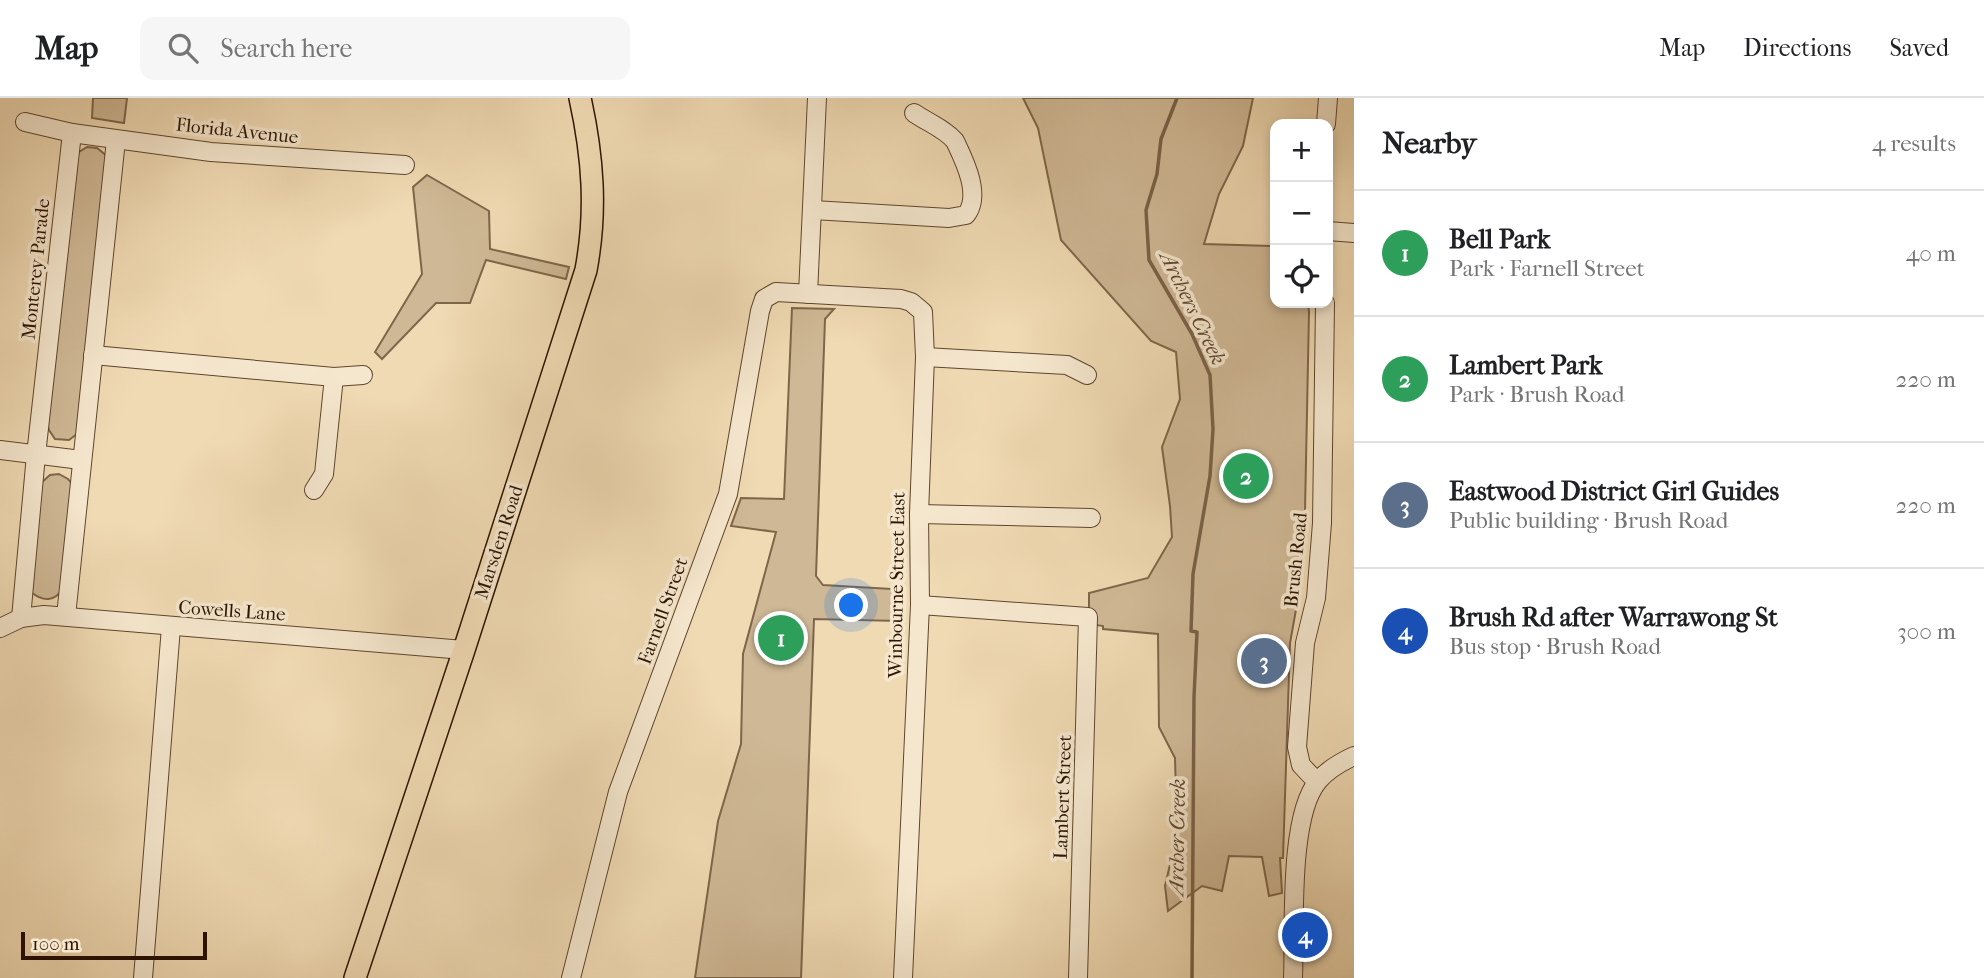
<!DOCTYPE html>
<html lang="en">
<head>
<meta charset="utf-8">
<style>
  body { margin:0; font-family:"IM FELL French Canon",serif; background:#f6f6f6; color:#202124 }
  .controls { position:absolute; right:21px; top:21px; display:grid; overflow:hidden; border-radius:14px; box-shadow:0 4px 10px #0003 }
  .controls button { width:63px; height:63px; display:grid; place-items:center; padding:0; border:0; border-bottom:2px solid #e0e0e0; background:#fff; color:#202124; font:35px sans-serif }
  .scale { position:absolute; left:21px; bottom:18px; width:186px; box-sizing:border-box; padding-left:7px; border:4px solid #2d1300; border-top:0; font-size:19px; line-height:24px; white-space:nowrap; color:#2d1300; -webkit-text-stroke:5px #f5e7ce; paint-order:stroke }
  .you { position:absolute; left:852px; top:508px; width:24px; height:24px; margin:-18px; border:5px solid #fff; border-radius:50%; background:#1a73e8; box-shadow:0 0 0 10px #1a73e833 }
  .badge { display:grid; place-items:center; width:46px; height:46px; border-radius:50%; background:#0b8043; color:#fff; font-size:23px; font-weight:700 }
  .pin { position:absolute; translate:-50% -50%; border:4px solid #fff; box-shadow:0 2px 7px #0006 }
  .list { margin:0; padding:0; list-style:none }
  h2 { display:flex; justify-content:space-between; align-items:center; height:91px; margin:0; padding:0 28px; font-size:30px }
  h2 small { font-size:23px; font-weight:400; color:#757577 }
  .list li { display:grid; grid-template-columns:46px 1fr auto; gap:21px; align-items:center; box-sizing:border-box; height:126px; padding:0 28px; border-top:2px solid #e0e0e0 }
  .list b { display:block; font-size:26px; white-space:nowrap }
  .list p { margin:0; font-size:23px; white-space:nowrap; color:#757577 }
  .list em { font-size:23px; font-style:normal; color:#757577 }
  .icon { flex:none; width:38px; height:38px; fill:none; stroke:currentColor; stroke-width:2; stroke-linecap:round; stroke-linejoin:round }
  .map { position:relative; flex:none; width:1354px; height:880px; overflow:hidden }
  header { display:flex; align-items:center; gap:42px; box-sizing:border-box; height:98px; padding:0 35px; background:#fff; border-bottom:2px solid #e0e0e0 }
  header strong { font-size:33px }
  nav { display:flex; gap:38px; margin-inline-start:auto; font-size:24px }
  .search { width:490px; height:63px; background:#f6f6f6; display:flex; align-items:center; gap:18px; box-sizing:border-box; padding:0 24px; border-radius:14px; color:#757577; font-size:26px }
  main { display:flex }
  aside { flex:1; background:#fff }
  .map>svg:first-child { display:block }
  .green { fill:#cfb895; stroke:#7e664a; stroke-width:2 }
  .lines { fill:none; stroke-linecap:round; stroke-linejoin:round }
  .stream { stroke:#7a6247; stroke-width:3.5 }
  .minor-casing { stroke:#5e452d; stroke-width:20 }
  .major-casing { stroke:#2d1300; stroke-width:24 }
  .minor { stroke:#f5e7ce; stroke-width:18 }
  .major { stroke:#f0dab3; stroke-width:21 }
  .labels { text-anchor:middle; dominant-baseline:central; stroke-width:7; stroke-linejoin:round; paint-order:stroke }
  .street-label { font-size:19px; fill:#2d1300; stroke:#f5e7ce }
  .water-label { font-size:21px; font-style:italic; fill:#61472f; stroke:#f5e7ce }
</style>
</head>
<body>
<header>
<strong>Map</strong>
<div class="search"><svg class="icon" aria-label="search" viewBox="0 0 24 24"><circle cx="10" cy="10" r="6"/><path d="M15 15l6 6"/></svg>Search here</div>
<nav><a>Map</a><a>Directions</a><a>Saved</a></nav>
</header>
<main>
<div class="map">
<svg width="1354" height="880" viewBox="0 0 1354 880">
  <rect width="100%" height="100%" fill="#f0dab3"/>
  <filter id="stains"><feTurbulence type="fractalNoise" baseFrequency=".00286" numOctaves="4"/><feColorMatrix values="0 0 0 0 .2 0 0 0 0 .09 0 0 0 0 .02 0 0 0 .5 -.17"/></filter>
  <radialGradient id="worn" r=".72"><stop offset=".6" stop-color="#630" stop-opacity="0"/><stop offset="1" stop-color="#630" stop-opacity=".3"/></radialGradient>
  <g class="green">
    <polygon points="93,0 127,0 124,25 92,20"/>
    <polygon points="1023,0 1253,0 1243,48 1219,96 1204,146 1275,148 1275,205 1308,205 1309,214 1305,413 1301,484 1290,545 1283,760 1280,760 1282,795 1269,798 1262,759 1229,758 1222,793 1202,788 1168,813 1165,788 1177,736 1175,660 1159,629 1158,536 1103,531 1103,528 1089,526 1089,495 1148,480 1172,439 1170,408 1162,349 1180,301 1176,254 1151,243 1061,142 1038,30"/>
    <polygon points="87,49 97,50 107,58 77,336 69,342 55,341 49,332 47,325 73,62 79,54"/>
    <polygon points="427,77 489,113 490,151 569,169 566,181 486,162 470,205 436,205 382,261 375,254 422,176 413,89"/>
    <polygon points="792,210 834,211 825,221 816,478 823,487 892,491 902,480 899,523 814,521 801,880 695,880 718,723 741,646 743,556 776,434 731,428 741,400 784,401"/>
    <path d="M59,376L68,381L75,389L63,490C55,504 43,504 31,494L41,385L50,377Z"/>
  </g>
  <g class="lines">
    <polyline class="stream" points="1177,0 1161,41 1157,76 1146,112 1149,162 1192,236 1210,277 1213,331 1210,378 1193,476 1191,533 1197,534 1194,599 1192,880"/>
    <defs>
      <g id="minor">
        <polyline points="25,24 72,35 211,54 405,67"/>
        <polyline points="1326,26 1328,0"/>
        <path d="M813,112L949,120L966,117C982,97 964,62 955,43C945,31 927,24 914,15"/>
        <polyline points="1328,133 1354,135"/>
        <polyline points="808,196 817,0"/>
        <polyline points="93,257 334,279 324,376 314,392"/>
        <polyline points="925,259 1067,267 1087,277"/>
        <polyline points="334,279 363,277"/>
        <polyline points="0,352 81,362"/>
        <polyline points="919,416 1091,420"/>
        <polyline points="920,507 1088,519 1078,880"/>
        <polyline points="66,518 116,42"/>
        <polyline points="21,520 36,357 72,35"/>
        <polyline points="0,530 21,520 44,517 464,552"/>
        <polyline points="1317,684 1301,667 1297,649 1305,545 1316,500 1322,425 1325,205"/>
        <polyline points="143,880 171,529"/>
        <polyline points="571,880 618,694 728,396 760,213 764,201 776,194 901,201 911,204 923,214 925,259 919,416 920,507 903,880"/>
        <path d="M1293,880C1295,831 1288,719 1318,683C1328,671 1341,664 1354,658"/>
      </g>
      <path id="major" d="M355,880L464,552L586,172C597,113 593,59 580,0"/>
    </defs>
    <use href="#minor" class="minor-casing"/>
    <use href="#major" class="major-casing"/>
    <use href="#minor" class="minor"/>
    <use href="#major" class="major"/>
  </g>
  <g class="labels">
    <g class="street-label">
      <text transform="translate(237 33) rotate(6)">Florida Avenue</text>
      <text transform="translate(36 171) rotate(-84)">Monterey Parade</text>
      <text transform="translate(499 444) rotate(-72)">Marsden Road</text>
      <text transform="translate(1296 462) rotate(-84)">Brush Road</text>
      <text transform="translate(897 487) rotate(-89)">Winbourne Street East</text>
      <text transform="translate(232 513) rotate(4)">Cowells Lane</text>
      <text transform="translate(663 513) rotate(-70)">Farnell Street</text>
      <text transform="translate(1063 699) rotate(-88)">Lambert Street</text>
    </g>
    <g class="water-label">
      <text transform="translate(1193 210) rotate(64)">Archers Creek</text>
      <text transform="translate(1177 739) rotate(-89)">Archer Creek</text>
    </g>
  </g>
  <rect width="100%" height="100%" filter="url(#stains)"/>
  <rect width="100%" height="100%" fill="url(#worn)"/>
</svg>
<div class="controls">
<button>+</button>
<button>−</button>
<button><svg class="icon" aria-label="locate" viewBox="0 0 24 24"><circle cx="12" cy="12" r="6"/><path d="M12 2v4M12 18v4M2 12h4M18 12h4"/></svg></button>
</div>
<div class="scale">100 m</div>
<div class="you"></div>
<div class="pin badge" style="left:781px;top:540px;background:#2e9e5b">1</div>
<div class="pin badge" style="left:1246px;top:378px;background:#2e9e5b">2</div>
<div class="pin badge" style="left:1264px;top:563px;background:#5c6f8a">3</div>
<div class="pin badge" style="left:1305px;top:837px;background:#1a4fb4">4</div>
</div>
<aside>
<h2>Nearby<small>4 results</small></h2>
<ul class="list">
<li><span class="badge" style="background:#2e9e5b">1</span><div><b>Bell Park</b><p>Park · Farnell Street</p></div><em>40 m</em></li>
<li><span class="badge" style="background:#2e9e5b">2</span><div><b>Lambert Park</b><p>Park · Brush Road</p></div><em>220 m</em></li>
<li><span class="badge" style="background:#5c6f8a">3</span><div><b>Eastwood District Girl Guides</b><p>Public building · Brush Road</p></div><em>220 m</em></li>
<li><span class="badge" style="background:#1a4fb4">4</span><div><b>Brush Rd after Warrawong St</b><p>Bus stop · Brush Road</p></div><em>300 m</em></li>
</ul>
</aside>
</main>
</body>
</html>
